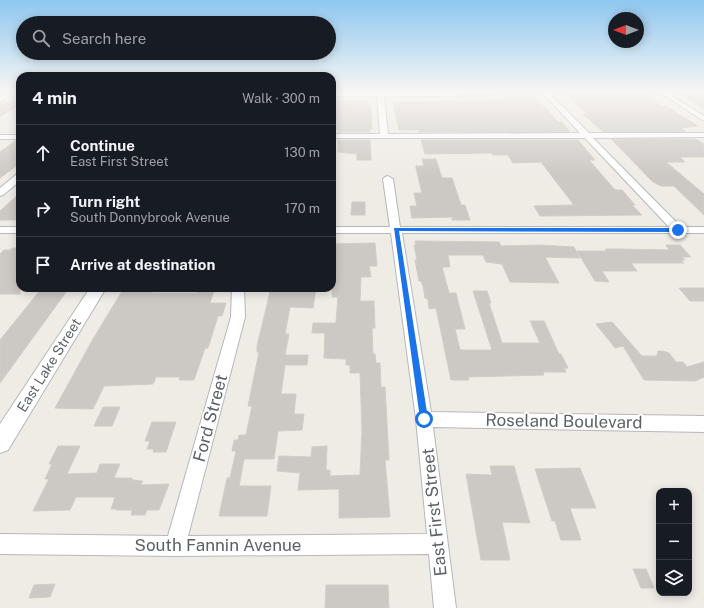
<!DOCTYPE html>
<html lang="en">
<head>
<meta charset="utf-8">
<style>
  body { margin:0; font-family:"Public Sans",sans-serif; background:#242831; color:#f1f3f6 }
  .controls { position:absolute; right:12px; bottom:12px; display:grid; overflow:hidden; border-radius:8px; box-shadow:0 2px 10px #0003 }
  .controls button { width:36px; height:36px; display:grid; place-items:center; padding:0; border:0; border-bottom:1px solid #363941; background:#171b24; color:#f1f3f6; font:20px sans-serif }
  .compass { position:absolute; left:608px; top:12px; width:36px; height:36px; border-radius:50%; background:#171b24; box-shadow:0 2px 10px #0003; rotate:270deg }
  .stop { position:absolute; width:12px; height:12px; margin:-9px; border:3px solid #1a73e8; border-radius:50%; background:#fff }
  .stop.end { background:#1a73e8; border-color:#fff; box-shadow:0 1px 4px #0008 }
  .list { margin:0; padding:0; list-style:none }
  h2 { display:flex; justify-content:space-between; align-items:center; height:52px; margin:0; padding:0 16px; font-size:17px }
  h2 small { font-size:13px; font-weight:400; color:#9ea1a6 }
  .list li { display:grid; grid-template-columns:26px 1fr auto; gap:12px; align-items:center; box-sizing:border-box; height:56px; padding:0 16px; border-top:1px solid #363941 }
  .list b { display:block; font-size:15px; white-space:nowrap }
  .list p { margin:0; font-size:13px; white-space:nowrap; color:#9ea1a6 }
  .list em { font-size:13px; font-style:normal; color:#9ea1a6 }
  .icon { flex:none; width:22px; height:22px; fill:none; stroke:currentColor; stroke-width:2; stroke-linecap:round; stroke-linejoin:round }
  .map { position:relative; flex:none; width:704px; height:608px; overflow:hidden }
  .search { position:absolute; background:#171b24; box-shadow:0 2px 10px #0003; left:16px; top:16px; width:320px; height:44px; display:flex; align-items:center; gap:10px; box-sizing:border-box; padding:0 14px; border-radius:22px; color:#9ea1a6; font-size:15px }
  .panel { position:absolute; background:#171b24; box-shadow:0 2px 10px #0003; left:16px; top:72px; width:320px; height:220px; border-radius:12px }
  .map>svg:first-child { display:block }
  .building { fill:#ccc8c4; stroke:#d3ccc3 }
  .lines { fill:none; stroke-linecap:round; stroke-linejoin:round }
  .minor-casing { stroke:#b5b8bb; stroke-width:2 }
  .tertiary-casing { stroke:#b5b8bb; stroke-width:2 }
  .minor { fill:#fff; fill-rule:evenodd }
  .tertiary { fill:#fff; fill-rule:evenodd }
  .route { fill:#1a73e8 }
  .labels { text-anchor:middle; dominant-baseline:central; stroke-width:3.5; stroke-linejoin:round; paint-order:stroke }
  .street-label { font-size:14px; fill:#5c6165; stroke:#fff }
  .near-street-label { font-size:17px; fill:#5c6165; stroke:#fff }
</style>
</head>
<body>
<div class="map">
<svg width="704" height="608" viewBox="0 0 704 608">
  <rect width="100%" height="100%" fill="#efebe5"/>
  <g class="building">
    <polygon points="569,93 645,94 661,106 666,106 698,126 681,128 686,132 603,132 583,114 587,114 571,99 573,99 568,95 570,95"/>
    <polygon points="681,94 704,94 704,108"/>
    <polygon points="501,98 534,98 539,104 545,107 558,122 562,122 570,132 419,132 419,130 399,130 393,102 485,101 500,100 499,99"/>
    <polygon points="334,101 367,101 369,106 371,106 372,129 369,129 370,132 338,132 338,129 336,129 336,119 333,119"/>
    <polygon points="3,102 20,102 20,104 0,117 0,103"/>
    <polygon points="611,139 696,139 704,144 704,157 680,157 685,162 666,162 704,194 704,215 674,186 661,186 653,182"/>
    <polygon points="17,140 20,140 20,163 0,178 0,152"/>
    <polygon points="338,140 370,140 371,160 357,160 357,154 338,152"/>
    <polygon points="421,140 578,140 595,160 589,160 615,190 622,190 635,205 632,205 642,215 540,216 534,206 574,205 541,162 513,163 508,155 493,155 491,153 425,154"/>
    <polygon points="422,159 436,159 442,178 452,178 461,205 465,205 470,220 452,220 452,217 412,218 410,206 417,206 414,193 422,193 416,168 416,166 424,166"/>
    <polygon points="20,193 20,220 0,220 0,211"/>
    <polygon points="352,202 365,202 365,215 351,215"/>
    <polygon points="415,241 499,242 501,246 539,245 574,247 580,258 545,257 559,283 510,282 502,264 486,262 483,255 448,255 450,267 442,267 449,293 456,293 465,329 455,329 460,350 492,350 473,291 487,291 491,303 489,303 502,343 540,343 530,321 544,321 559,354 561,354 568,368 564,368 566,372 543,372 544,375 468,377 469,380 451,380 436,308 429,309 428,299 425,298 423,286 421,281 419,281 415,260 417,260 414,245 416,245"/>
    <polygon points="375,243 377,266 369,266 371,277 361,277 360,301 374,301 375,328 372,328 373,354 375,354 376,363 380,363 381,387 385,387 389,460 385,460 390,517 339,518 339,489 298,490 300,473 277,471 279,456 311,457 312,447 327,446 326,470 330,470 330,476 360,475 362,430 360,373 350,373 350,365 346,365 346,359 324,358 325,333 312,333 313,323 336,323 338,297 332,297 332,244"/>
    <polygon points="666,245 680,245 691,257 682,257 685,260 681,260 684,263 631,263 637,271 602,271 609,282 595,281 577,251 607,251 605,249 620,249 669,250"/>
    <polygon points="12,248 20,248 20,294 0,294 0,254 4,250 11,250"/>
    <polygon points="42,288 69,288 0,383 0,340"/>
    <polygon points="124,288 154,288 152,293 197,293 199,288 215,288 210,303 226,303 222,316 218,316 208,348 205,348 194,380 179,380 180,377 156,377 153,384 104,386 93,409 55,408 93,339"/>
    <polygon points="271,288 316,288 313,308 290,307 285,334 289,334 285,355 308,355 307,365 285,365 281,394 296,394 294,414 304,414 302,430 278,431 274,459 244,459 239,486 271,486 267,516 219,516 227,478 230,478 236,451 232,451 234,440 238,440 239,435 246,435 252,406 248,406 259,352 257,352 257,346"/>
    <polygon points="679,288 704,288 704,301 690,301"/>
    <polygon points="612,322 642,356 657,356 658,351 663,351 669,353 676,362 683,362 687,367 704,362 704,377 695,381 644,380 623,346 615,348 596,324"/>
    <polygon points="103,407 120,407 112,426 94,426"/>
    <polygon points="152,422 176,422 166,452 153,452 154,449 147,449 150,441 145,441"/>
    <polygon points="58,446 80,446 67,474 97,473 100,464 120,464 114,478 132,478 132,480 143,481 140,485 169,484 159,510 147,510 145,515 131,515 132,510 116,510 117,509 111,509 115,498 113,497 76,497 70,510 33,511 49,479 45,479 52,464 49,464"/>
    <polygon points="490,466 514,466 530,523 502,522 510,560 481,560 466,474 492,475"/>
    <polygon points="580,468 596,508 570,508 581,540 561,540 555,521 552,521 535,469"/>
    <polygon points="633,569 646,569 654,588 641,588"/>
    <polygon points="55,584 50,597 29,598 34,585"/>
    <polygon points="326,585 388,585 389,608 325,608"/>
  </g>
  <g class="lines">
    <defs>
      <g id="minor">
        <polygon points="11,91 18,91 0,102 0,97"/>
        <polygon points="377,91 508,91 505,93 450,96 384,96 388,134 580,133 541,91 547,91 589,133 704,133 704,137 593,138 681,227 704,227 704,233 402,233 431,412 704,416 704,432 433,427 456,608 434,608 429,554 175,556 0,554 0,534 168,536 231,317 232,288 244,288 245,317 188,536 427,534 416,419 391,233 332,233 332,227 390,227 383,179 385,177 388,176 393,179 400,227 669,227 585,138 332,138 332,134 380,134 377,96 332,96 332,92"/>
        <polygon points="657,91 664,91 704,116 704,121"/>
        <rect x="0" y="135" width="20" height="4"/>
        <polygon points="20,173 20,181 3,195 0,196 0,188 17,174"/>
        <rect x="0" y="227" width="20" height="6"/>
      </g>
      <polygon id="tertiary" points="90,288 106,288 8,450 0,453 0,424"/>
    </defs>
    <use href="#minor" class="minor-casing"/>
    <use href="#tertiary" class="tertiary-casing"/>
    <use href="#minor" class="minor"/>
    <use href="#tertiary" class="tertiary"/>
  </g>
  <linearGradient id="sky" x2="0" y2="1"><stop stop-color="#8ec7f0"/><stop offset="0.52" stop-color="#f8f6f3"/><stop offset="1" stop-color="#f8f6f3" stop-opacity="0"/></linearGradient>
  <rect width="704" height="176" fill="url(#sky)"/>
  <polygon class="route" points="394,228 678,228 681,230 678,232 399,231 428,419 424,423 420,419"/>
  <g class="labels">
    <g class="street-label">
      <text transform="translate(49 365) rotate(-58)">East Lake Street</text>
    </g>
    <g class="near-street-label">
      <text transform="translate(210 418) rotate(-75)">Ford Street</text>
      <text transform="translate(564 421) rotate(1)">Roseland Boulevard</text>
      <text transform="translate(434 512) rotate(-96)">East First Street</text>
      <text x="218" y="545">South Fannin Avenue</text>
    </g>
  </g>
</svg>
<div class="controls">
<button>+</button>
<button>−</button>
<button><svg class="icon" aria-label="layers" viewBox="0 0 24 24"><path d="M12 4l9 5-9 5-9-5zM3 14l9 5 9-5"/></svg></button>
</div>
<svg class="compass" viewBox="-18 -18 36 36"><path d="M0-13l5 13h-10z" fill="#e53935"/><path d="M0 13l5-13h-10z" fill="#9ea1a6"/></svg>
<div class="stop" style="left:424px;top:419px"></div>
<div class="stop end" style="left:678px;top:230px"></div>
<div class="search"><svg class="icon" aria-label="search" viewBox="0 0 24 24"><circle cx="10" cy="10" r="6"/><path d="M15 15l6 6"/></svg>Search here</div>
<section class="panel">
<h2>4 min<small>Walk · 300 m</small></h2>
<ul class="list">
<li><svg class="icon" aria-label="ahead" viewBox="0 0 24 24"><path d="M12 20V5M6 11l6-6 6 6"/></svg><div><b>Continue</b><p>East First Street</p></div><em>130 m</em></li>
<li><svg class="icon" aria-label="right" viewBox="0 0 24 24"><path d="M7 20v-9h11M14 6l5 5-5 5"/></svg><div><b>Turn right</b><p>South Donnybrook Avenue</p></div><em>170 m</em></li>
<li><svg class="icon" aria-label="arrive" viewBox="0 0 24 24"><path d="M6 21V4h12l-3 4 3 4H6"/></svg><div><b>Arrive at destination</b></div></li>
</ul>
</section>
</div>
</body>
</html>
